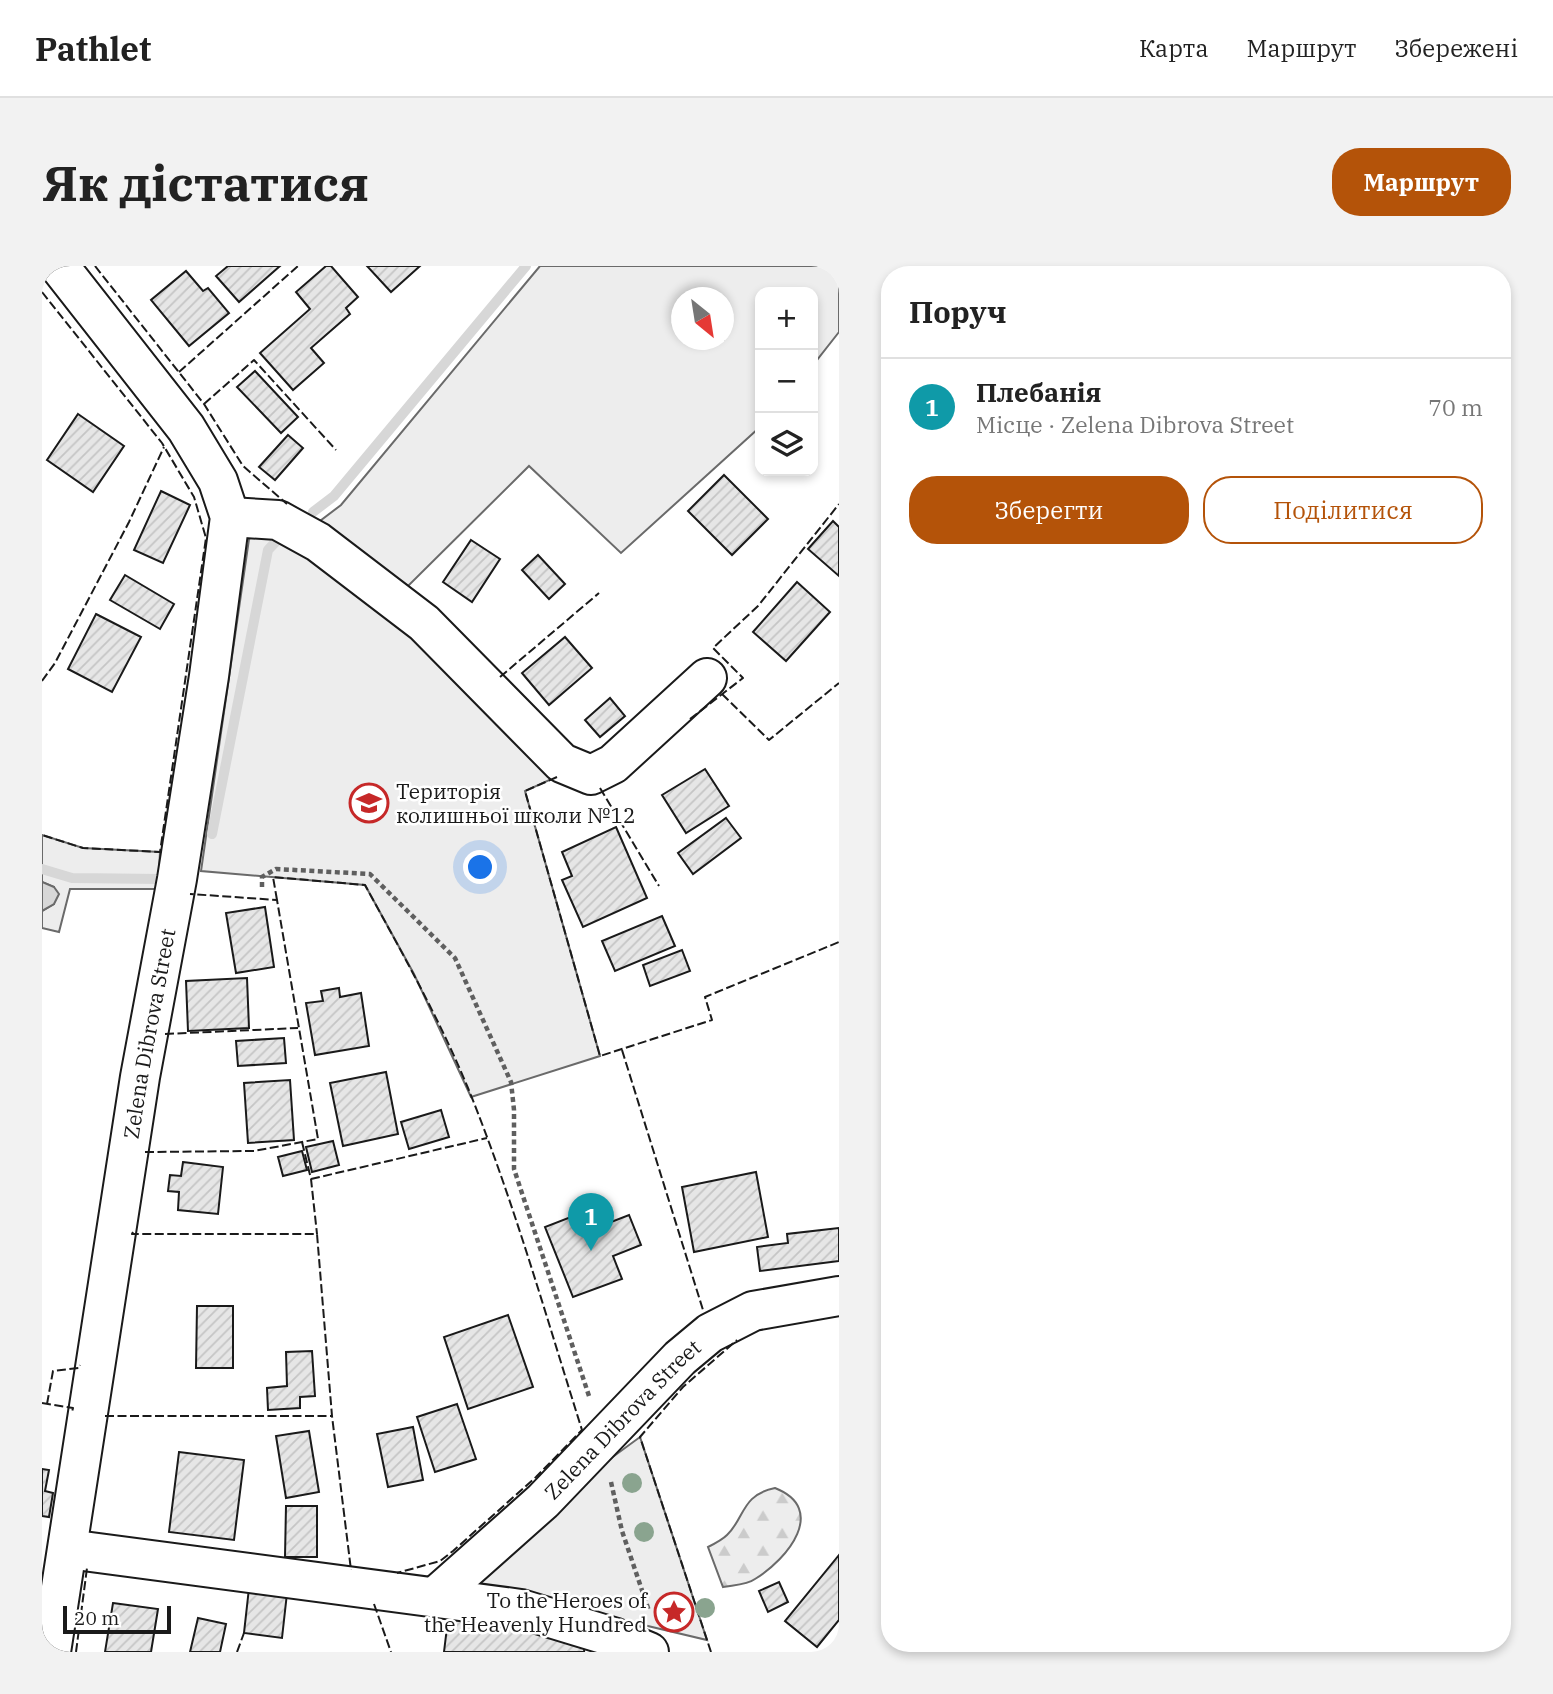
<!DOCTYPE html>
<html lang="uk">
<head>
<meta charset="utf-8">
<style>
  body { margin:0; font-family:"IBM Plex Serif",serif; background:#f2f2f2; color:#222 }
  .controls { position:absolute; right:21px; top:21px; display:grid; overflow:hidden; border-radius:14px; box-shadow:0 4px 10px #0003 }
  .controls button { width:63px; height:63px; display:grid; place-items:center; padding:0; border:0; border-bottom:2px solid #e0e0e0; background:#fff; color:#222; font:35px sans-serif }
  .compass { position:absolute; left:629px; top:21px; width:63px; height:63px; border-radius:50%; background:#fff; box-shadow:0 4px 10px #0003; rotate:150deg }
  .scale { position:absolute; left:21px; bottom:18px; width:108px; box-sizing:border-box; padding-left:7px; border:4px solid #1a1a1a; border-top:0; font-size:19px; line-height:24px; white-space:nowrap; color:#1a1a1a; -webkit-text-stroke:5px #fff; paint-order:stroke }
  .you { position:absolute; left:439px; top:602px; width:24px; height:24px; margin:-18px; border:5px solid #fff; border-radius:50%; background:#1a73e8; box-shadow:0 0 0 10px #1a73e833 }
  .badge { display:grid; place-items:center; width:46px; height:46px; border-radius:50%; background:#b45309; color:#fff; font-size:23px; font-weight:700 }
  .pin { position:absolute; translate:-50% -58px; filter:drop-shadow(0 2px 4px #0008) }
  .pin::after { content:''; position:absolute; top:37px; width:24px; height:21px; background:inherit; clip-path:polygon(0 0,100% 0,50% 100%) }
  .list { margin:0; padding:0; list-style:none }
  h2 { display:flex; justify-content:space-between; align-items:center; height:91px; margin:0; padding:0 28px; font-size:30px }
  h2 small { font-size:23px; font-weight:400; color:#767676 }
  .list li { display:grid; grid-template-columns:46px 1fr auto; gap:21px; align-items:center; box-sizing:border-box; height:98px; padding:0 28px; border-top:2px solid #e0e0e0 }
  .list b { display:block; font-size:26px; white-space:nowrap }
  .list p { margin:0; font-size:23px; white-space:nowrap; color:#767676 }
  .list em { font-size:23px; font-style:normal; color:#767676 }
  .actions { display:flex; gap:14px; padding:21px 28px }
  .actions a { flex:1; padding:16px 0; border:2px solid #b45309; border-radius:28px; text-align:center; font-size:24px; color:#b45309 }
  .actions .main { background:#b45309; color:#fff }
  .icon { flex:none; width:38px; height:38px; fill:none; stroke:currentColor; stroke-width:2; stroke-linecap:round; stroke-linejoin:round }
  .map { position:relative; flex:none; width:797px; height:1386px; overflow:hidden; border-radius:28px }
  header { display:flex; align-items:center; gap:42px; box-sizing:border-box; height:98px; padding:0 35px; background:#fff; border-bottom:2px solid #e0e0e0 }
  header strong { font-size:33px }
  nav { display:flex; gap:38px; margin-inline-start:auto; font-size:24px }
  .intro { display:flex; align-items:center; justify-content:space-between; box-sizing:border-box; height:168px; padding:0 42px }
  h1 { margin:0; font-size:49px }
  .button { padding:18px 32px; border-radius:28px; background:#b45309; color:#fff; font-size:24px; font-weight:700 }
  main { display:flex; gap:42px; padding:0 42px }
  aside { flex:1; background:#fff; border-radius:28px; box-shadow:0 4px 10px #0003 }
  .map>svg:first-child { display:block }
  .built { fill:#ededed; stroke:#6a6a6a; stroke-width:2; fill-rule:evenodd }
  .forest { fill:url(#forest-firs); stroke:#6a6a6a; stroke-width:2 }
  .water { fill:#d7d7d7; stroke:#6a6a6a; stroke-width:2 }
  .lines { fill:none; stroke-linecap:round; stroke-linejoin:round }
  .stream { stroke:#d7d7d7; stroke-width:10 }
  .building { fill:url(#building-hatch); stroke:#1a1a1a; stroke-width:2 }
  .minor-casing { stroke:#1a1a1a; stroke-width:42 }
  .path { stroke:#5f5f5f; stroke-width:4.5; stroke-dasharray:5 3.5; stroke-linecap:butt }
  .minor { stroke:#fff; stroke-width:38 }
  .fence { stroke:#1a1a1a; stroke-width:2; stroke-dasharray:9 3.5; stroke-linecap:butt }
  .tree { fill:#8aa48f }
  .labels { text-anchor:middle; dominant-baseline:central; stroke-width:5; stroke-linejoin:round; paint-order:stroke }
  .poi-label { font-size:21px; fill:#1a1a1a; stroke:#fff; text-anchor:start }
  .street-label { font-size:21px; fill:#1a1a1a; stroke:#fff }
</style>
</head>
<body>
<header>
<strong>Pathlet</strong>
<nav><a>Карта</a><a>Маршрут</a><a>Збережені</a></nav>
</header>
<div class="intro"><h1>Як дістатися</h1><a class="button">Маршрут</a></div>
<main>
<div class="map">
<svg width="797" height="1386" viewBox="0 0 797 1386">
  <defs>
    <pattern id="forest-firs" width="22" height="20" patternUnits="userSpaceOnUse" patternTransform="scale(1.75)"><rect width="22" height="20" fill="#ededed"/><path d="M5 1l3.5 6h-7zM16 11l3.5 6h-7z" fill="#cbcbcb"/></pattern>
    <pattern id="building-hatch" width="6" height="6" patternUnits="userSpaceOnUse" patternTransform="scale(1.75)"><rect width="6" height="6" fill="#e6e6e6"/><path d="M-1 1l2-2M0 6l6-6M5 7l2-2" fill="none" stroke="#c5c5c5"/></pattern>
  </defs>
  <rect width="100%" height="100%" fill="#fff"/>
  <g class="built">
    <path d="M498,0H797V66L771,99V26H718V161L579,287L487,200L363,323L274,258L299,239ZM640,32H682V74H640Z"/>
    <polygon points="223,264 265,289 371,369 512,512 483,525 558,790 429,831 372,708 323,619 159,605 207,273"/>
    <polygon points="0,569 41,582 118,586 116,623 28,623 17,666 0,662 0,645 12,638 12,621 0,616"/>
    <polygon points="598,1171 665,1374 551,1347 412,1322 557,1201"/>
  </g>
  <path class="forest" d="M733,1222C786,1243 746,1293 713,1313C705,1319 691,1319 681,1321L666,1281C672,1278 680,1274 685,1269C703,1252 699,1229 733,1222Z"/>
  <polygon class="water" points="0,616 12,621 17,628 12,638 0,645"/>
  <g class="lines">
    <g class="stream">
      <polyline points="271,246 292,230 484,0"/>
      <polyline points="170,568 226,284 243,266"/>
      <polyline points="0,603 30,612 119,613"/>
    </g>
  </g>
  <g class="building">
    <polygon points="186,0 238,0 197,36 174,10"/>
    <polygon points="284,0 289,0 316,31 304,42 308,48 269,82 282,97 251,124 218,87 268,43 254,26"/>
    <polygon points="325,0 378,0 349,26"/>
    <polygon points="144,5 161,25 166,22 187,47 147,80 109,34"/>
    <polygon points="213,105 256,151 239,167 195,121"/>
    <polygon points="36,148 82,180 51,226 5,194"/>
    <polygon points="246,169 261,182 233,214 217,201"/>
    <polygon points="682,209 726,253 690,289 646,245"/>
    <polygon points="119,225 148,239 121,297 92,284"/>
    <polygon points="791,255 797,261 797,310 766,283"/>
    <polygon points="429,274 458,293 430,336 401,316"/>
    <polygon points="496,289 523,318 507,333 480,304"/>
    <polygon points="83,309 132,338 118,363 68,334"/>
    <polygon points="755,316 788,346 744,395 711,366"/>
    <polygon points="54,348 99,371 70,426 26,403"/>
    <polygon points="523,371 550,402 507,439 480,407"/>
    <polygon points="568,432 583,450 558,471 543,454"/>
    <polygon points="663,503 687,540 644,567 620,529"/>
    <polygon points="684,552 699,572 651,608 636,587"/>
    <polygon points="574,561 605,632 541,661 520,614 530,610 520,586"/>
    <polygon points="223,641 232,701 194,707 184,647"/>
    <polygon points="620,650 633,680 573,705 560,675"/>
    <polygon points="640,684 648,705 608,720 601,699"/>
    <polygon points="205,712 207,762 146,765 144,715"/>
    <polygon points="297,722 298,731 319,727 327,780 273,789 264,737 281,735 279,725"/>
    <polygon points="242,772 244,797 196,800 194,775"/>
    <polygon points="344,806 356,868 301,880 288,817"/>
    <polygon points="248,814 252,874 206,877 202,817"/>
    <polygon points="399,844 407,871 367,883 359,856"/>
    <polygon points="291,875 297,899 270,906 264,881"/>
    <polygon points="260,885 265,904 241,910 236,891"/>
    <polygon points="141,896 181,901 176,948 136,944 137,926 126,925 128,909 139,910"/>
    <polygon points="714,906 726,971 652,986 640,921"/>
    <polygon points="552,942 559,960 587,949 599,979 571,990 580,1013 531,1031 503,961"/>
    <polygon points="797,962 797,995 718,1005 715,981 746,977 745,968"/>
    <polygon points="155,1040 191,1040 191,1102 154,1102"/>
    <polygon points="466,1049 491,1121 426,1143 402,1071"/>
    <polygon points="270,1085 273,1130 258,1131 258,1142 226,1144 225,1122 245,1120 244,1086"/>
    <polygon points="415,1138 434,1193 393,1206 375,1151"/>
    <polygon points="371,1161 381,1214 346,1221 335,1168"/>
    <polygon points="267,1165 277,1226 244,1232 234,1170"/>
    <polygon points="137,1186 202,1194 192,1274 127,1266"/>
    <polygon points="0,1203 7,1204 3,1225 11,1227 7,1251 0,1250"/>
    <polygon points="244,1240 275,1240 275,1291 243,1291"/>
    <polygon points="797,1289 797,1354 775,1381 743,1355"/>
    <polygon points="737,1316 746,1336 726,1346 717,1325"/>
    <polygon points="207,1322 245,1327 240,1372 202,1367"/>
    <polygon points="71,1337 116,1343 109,1386 63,1386"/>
    <polygon points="437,1346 544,1369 542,1386 402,1386 406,1353 436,1357"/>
    <polygon points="156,1352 184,1358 178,1386 148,1386"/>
  </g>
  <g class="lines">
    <defs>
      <g id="minor">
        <polyline points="188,251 236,254 276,276 382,357 520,497 549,509 571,498 665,412"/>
        <polyline points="26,1283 479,1343 571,1371 607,1386"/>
        <path id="s1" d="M394,1330L501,1235L638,1092L668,1067L711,1045L797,1030"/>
        <path id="s2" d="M9,1386L98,811L135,613L167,410L188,251L176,215L144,162L17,0"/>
      </g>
    </defs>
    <use href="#minor" class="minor-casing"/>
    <g class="path">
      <polyline points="220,621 220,611 234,603 328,608 413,692 469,816 472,844 472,903 548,1133"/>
      <polyline points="569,1216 580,1265 607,1345"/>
      <polyline points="794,1386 797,1382"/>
    </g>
    <use href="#minor" class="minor"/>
    <g class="fence">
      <polyline points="53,0 162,138 201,200 245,238"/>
      <polyline points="0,26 120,177 152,231 164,272 118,586 41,582 0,569"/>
      <polyline points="137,106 256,0"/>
      <polyline points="162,138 212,94 294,184"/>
      <polyline points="458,411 557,327"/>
      <polyline points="0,415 13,397 87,256 122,181"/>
      <polyline points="680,428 727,474 797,417"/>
      <polyline points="648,453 701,412 671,382 716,340 797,238"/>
      <polyline points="515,511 483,525 558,790 670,754 663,731 797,676"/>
      <polyline points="558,522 617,620"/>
      <path d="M235,634L231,611L323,619C359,685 397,752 426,822C471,933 504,1050 540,1164L494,1211L411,1285L398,1295L355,1307"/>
      <polyline points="123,768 256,762"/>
      <polyline points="580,784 661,1044"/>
      <polyline points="260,876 269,913 275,968"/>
      <polyline points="103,886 212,885 276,873 235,634 148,628"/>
      <polyline points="269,913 445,872"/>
      <polyline points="91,966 90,968 275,968 290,1150 309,1304"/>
      <polyline points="0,1137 31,1142 30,1146"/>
      <polyline points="5,1138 11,1105 37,1102 38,1099"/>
      <polyline points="63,1150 290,1150"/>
      <polyline points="332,1338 349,1386"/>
      <polyline points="34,1386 45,1302 47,1302"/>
      <polyline points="195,1386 202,1367"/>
      <polyline points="669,1386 598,1171 641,1121 695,1074"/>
    </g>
  </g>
  <g class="tree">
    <circle cx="590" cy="1217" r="10"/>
    <circle cx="602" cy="1266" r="10"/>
    <circle cx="663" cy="1342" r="10"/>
  </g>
  <defs>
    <symbol id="school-ring" viewBox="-11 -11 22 22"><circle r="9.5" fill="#fff" stroke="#c62828" stroke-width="1.5"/><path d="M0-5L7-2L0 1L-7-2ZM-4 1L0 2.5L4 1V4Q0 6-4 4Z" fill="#c62828"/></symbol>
    <symbol id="sight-ring" viewBox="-11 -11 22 22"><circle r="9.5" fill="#fff" stroke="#c62828" stroke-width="1.5"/><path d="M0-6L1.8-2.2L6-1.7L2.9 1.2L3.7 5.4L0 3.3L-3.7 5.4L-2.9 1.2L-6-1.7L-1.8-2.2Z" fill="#c62828"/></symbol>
  </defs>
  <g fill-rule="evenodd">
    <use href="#school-ring" x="305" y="515" width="44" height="44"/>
    <use href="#sight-ring" x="610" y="1324" width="44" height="44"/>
  </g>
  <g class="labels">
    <g class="poi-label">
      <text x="354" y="525">Територія<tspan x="354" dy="24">колишньої школи №12</tspan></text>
      <text x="605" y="1334" text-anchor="end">To the Heroes of<tspan x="605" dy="24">the Heavenly Hundred</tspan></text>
    </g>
    <g class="street-label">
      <text stroke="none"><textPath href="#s2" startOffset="626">Zelena Dibrova Street</textPath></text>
      <text stroke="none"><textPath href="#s1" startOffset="257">Zelena Dibrova Street</textPath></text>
    </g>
  </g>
</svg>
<div class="controls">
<button>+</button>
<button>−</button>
<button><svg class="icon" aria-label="layers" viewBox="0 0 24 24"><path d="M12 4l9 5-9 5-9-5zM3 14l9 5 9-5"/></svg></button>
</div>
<svg class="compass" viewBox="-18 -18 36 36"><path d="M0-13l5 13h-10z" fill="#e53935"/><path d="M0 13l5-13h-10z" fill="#767676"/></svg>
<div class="scale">20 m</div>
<div class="you"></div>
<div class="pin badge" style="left:549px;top:985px;background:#0f9aa8">1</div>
</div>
<aside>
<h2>Поруч<small></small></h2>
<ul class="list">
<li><span class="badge" style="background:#0f9aa8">1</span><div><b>Плебанія</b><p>Місце · Zelena Dibrova Street</p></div><em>70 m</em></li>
</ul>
<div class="actions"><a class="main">Зберегти</a><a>Поділитися</a></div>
</aside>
</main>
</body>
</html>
